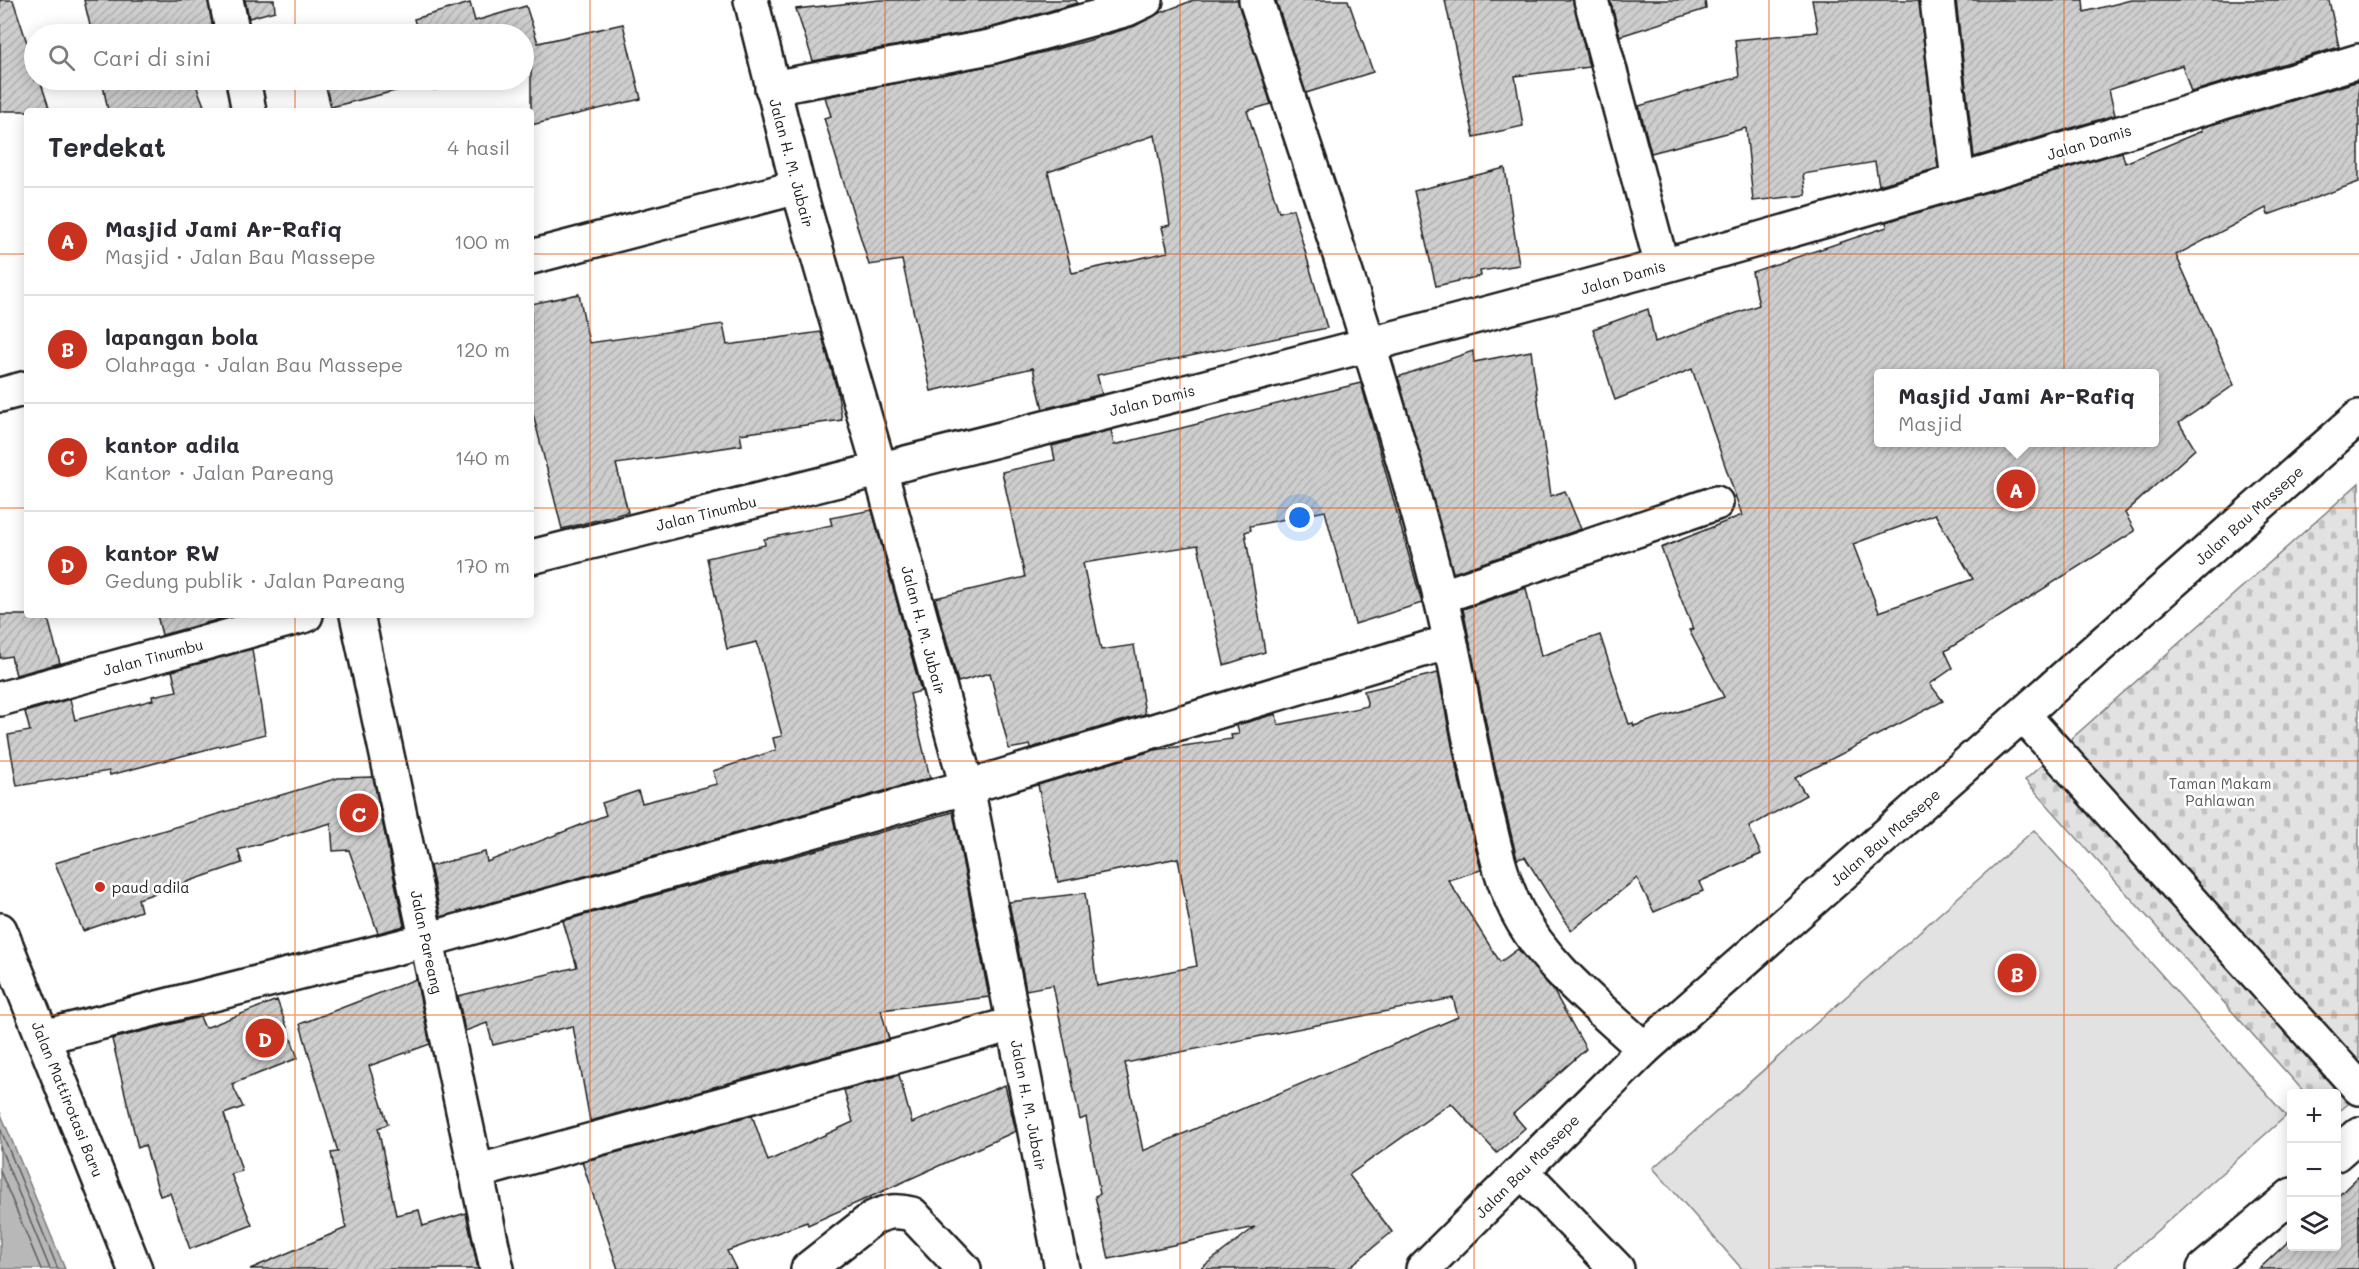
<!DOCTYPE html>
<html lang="id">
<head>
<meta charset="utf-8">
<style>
  body { margin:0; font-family:Mali,sans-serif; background:#f2f2f3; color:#2b2b33 }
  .controls { position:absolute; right:18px; bottom:18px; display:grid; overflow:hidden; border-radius:6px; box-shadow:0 3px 15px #0003 }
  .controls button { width:54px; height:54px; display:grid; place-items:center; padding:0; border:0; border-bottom:2px solid #e1e1e2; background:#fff; color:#2b2b33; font:30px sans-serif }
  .you { position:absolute; left:1300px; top:518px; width:21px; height:21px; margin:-15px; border:4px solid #fff; border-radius:50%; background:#1a73e8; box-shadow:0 0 0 9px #1a73e833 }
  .badge { display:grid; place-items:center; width:39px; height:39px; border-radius:50%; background:#c8321e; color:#fff; font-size:20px; font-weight:700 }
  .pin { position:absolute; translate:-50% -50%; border:3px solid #fff; box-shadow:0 2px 6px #0006 }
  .popup { position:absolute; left:1874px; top:369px; width:285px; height:78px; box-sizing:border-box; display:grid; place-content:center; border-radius:6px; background:#fff; filter:drop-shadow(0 2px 4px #0005); font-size:20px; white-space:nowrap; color:#7c7c81 }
  .popup b { font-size:22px; color:#2b2b33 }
  .popup::after { content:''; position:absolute; left:50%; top:100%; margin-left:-12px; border:12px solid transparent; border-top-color:#fff }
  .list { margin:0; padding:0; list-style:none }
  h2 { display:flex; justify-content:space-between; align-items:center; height:78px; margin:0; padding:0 24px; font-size:26px }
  h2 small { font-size:20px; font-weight:400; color:#7c7c81 }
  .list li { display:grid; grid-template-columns:39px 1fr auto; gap:18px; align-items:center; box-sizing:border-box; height:108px; padding:0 24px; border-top:2px solid #e1e1e2 }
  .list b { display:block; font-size:22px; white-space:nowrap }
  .list p { margin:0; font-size:20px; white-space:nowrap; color:#7c7c81 }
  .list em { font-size:20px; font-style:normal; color:#7c7c81 }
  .icon { flex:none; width:33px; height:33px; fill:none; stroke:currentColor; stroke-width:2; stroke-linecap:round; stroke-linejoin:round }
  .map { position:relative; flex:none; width:2359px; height:1269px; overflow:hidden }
  .search { position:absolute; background:#fff; box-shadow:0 3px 15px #0003; left:24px; top:24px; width:510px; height:66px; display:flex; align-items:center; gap:15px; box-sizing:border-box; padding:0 21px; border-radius:33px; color:#7c7c81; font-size:22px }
  .panel { position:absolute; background:#fff; box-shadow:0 3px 15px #0003; left:24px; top:108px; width:510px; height:510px; border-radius:6px }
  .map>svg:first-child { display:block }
  .cemetery { fill:url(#cemetery-stones); stroke:#7f7f7f; stroke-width:1.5 }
  .garden { fill:#e2e2e2; stroke:#7f7f7f; stroke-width:1.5 }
  .water { fill:#b8b8b8; stroke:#7a7a7a; stroke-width:1.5 }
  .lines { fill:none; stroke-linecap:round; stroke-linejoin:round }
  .shore { stroke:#5a5a5a; stroke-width:1.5 }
  .building { fill:url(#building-hatch); stroke:#1c1c1c; stroke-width:1.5; fill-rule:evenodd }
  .minor-casing { stroke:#1c1c1c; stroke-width:38 }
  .major-casing { stroke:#1c1c1c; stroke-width:38 }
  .highway-casing { stroke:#1c1c1c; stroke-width:38 }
  .minor { stroke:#fff; stroke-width:33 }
  .major { stroke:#fff; stroke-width:33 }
  .highway { stroke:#fff; stroke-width:33 }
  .grid { fill:none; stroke:#e8590c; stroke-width:1.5; stroke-opacity:0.55 }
  .poi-dot { fill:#c8321e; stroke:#fff; stroke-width:2 }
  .labels { text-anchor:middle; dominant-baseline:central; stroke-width:5; stroke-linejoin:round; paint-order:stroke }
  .street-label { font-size:15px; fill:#1c1c1c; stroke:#fff }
  .park-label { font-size:15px; fill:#575757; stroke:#fff }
  .poi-label { font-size:15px; fill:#1c1c1c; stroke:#fff; text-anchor:start }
</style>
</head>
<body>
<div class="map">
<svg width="2359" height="1269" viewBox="0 0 2359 1269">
  <defs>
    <pattern id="cemetery-stones" width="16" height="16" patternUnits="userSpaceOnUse" patternTransform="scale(1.5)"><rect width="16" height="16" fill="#e2e2e2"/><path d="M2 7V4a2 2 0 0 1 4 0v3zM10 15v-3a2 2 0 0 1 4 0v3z" fill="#c1c1c1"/></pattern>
    <pattern id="building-hatch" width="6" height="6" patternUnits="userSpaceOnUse" patternTransform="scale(1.5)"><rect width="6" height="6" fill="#cecece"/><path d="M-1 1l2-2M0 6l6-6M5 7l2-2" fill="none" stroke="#b0b0b0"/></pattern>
  </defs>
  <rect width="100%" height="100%" fill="#fff"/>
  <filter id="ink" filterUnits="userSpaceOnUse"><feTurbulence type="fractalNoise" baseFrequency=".0167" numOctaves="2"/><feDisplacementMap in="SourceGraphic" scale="12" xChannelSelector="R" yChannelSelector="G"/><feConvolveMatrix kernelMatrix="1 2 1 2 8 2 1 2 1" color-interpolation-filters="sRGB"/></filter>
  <g filter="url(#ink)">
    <polygon class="cemetery" points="2359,483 2359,1095 2337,1113 2336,1094 2305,1093 2025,780"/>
    <polygon class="garden" points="2034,830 2286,1116 2114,1269 1742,1269 1653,1168"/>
    <polygon class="water" points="0,1112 65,1269 0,1269"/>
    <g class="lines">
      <g class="shore">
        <polyline points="0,1128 58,1269"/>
        <polyline points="0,1147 50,1269"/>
        <polyline points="0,1171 41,1269"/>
      </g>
    </g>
    <g class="building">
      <polygon points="0,0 13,0 34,64 34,80 40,80 50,111 0,111"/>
      <polygon points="84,0 208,0 213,29 192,34 92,34"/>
      <polygon points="245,0 274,0 275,11 249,18"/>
      <polygon points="880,0 1076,0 1077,3 986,29 813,61 796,9"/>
      <path d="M1194,0H1238L1271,104L1247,111L1279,212L1293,209L1327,328L1097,375L1102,394L1043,409L1033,368L931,391L902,260L869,265L824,118L831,116L825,97L993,65L1087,41L1135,26L1157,14ZM1155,135L1170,225L1162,227L1168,252L1072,273L1048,172Z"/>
      <polygon points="1276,0 1348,0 1373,72 1306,93"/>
      <polygon points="1445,0 1573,0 1589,67 1515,76 1523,126 1474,137"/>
      <polygon points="1610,0 1705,0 1706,9 1620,36"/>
      <polygon points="1812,0 1919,0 1938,168 1879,185 1875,162 1803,174 1806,195 1753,201 1746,128 1651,153 1639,106 1739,77 1735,40 1818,32"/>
      <polygon points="1956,0 2083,0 2084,12 2131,0 2329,0 2339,47 2191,92 2182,65 2109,90 2115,115 1974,157"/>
      <polygon points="470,3 475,21 526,6 538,43 623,24 641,99 531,125 531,64 524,66 524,34 400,34 417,30 414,19"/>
      <polygon points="102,80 194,80 206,111 108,111"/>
      <polygon points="324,80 473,80 434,90 431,82 331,107"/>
      <path d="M2359,81V182L2268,215L2266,208L2176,255L2234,385L2179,423L2195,449L2125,513L2135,531L1945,651L1953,668L1930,684L1943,701L1795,778L1806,795L1749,827L1761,854L1699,882L1703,891L1654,912L1637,878L1571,931L1525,857L1517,859L1494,763L1463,609L1526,588L1541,656L1600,635L1629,724L1633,723L1634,726L1724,697L1689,630L1693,629L1661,548L1742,515L1692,369L1615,400L1593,329L1648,309L1655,342L1759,305L1752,272L1887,227L1886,222L2122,152L2125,163L2202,131L2201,128ZM1878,374H2154V442H1878ZM1935,514L1973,579L1879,612L1853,544Z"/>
      <polygon points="1505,168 1519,265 1480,271 1481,276 1436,286 1414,191"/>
      <polygon points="579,294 589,343 723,324 727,345 821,332 837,390 842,420 740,434 742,445 616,464 628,512 562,529 531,406 531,304"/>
      <polygon points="1473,351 1474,362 1531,351 1551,496 1565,491 1581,529 1453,573 1398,377"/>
      <polygon points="1361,383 1422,603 1355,624 1325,511 1250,526 1251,530 1245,532 1265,652 1224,665 1198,545 1083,563 1101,650 1134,645 1145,714 1031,748 1030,745 1009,749 990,673 958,682 935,598 1025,577 1002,472 1055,460 1052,446 1111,430 1114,445"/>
      <polygon points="872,510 921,691 910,694 930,778 441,917 430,866 485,852 487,862 606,815 602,803 638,791 642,803 717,784 713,771 776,750 773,738 782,736 757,642 727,649 707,558 765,545 764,539 832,525 830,518"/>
      <polygon points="0,615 47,615 60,663 16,675 11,656 0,658"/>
      <polygon points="157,615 235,615 162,635"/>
      <polygon points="252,649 265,734 110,775 109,771 17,786 8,735 30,731 25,712 70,699 75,720 153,700 152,696 177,691 172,671"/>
      <path d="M1438,673L1457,771L1481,870L1448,880L1500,962L1518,949L1553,990L1586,1049L1513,1114L1525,1128L1497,1153L1451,1103L1349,1175L1392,1232L1347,1269H1200L1255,1227L1109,1259L1095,1196L1100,1194L1086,1117L1080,1120L1053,985L1026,990L1009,902L1085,893L1097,986L1197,966L1178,858L1058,882L1038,785L1155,750L1232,739L1231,735L1239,734L1237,725L1276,714L1278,725L1368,706L1364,691ZM1453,998L1458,1017L1143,1151L1125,1063Z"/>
      <polygon points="373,777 404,926 378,933 349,850 333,851 331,823 238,850 242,863 138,899 141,911 83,931 55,863 338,778"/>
      <polygon points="953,812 989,997 881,1010 889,1039 590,1121 573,1026 493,1045 487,1023 465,1031 458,996 577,967 563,921"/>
      <polygon points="416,979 430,1044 369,1066 388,1124 378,1128 396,1215 419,1210 423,1226 466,1213 478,1269 250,1269 346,1228 331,1153 338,1152 300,1024"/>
      <polygon points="277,1000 298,1058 232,1084 243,1107 224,1114 242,1171 231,1174 252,1225 190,1249 170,1193 160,1196 145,1145 138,1148 112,1039 200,1017 205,1028"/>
      <polygon points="899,1075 912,1123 1005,1085 1016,1131 808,1225 807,1222 727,1251 736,1269 618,1269 582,1162 752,1115 768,1161 853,1122 844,1090"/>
      <polygon points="2359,1176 2359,1269 2259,1269 2292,1238 2292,1246 2337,1246 2337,1197"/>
    </g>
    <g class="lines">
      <defs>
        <g id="minor">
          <polyline points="226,0 233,34"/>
          <polyline points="751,0 798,187 880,470 967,787 1062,1269"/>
          <path d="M1256,0C1321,197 1389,394 1440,595C1459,671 1469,748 1489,824C1496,854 1503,883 1517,911C1545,966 1599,1007 1644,1049"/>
          <polyline points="1591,0 1662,266"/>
          <polyline points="1937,0 1958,181"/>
          <polyline points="243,80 249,111"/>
          <polyline points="772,88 990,47 1127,9 1146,0"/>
          <polyline points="531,257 798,187"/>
          <polyline points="0,395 27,388"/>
          <path d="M531,557C894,466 1258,376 1619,278C1867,211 2113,135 2359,61"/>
          <polyline points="1440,597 1716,503"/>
          <polyline points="357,615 497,1269"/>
          <polyline points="0,699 306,615"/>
          <polyline points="2023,715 2359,1088"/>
          <polyline points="0,930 135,1269"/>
          <polyline points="43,1037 427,940 967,787 1449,642"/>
          <polyline points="2336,1154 2359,1134"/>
          <polyline points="476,1172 1013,1024"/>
          <path d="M808,1269L873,1218C887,1211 897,1210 912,1214L964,1269"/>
          <polyline points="2204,1269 2292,1195"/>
        </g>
        <polyline id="major" points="1522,1171 1617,1269"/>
        <polyline id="highway" points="1423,1269 1644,1049 2359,417"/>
      </defs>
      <use href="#minor" class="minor-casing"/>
      <use href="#major" class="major-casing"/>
      <use href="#highway" class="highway-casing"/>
      <use href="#minor" class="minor"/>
      <use href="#major" class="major"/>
      <use href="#highway" class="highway"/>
    </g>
  </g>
  <path class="grid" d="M295,0V34M590,0V1269M885,0V1269M1180,0V1269M1474,0V1269M1769,0V1269M2064,0V1269M295,80V111M0,254H27M531,254H2359M0,508H27M531,508H2359M295,615V1269M0,761H2359M0,1015H2359"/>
  <circle class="poi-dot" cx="100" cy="887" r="6"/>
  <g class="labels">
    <g class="street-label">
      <text transform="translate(2089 142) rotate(-17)">Jalan Damis</text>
      <text transform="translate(792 163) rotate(75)">Jalan H. M. Jubair</text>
      <text transform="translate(1623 277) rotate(-16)">Jalan Damis</text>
      <text transform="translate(1152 400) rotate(-14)">Jalan Damis</text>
      <text transform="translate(706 513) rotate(-14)">Jalan Tinumbu</text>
      <text transform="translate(2249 515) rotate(-42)">Jalan Bau Massepe</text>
      <text transform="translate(924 630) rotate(75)">Jalan H. M. Jubair</text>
      <text transform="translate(153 657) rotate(-15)">Jalan Tinumbu</text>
      <text transform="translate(1885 837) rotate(-41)">Jalan Bau Massepe</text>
      <text transform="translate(427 942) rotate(78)">Jalan Pareang</text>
      <text transform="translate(68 1099) rotate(68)">Jalan Mattirotasi Baru</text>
      <text transform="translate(1029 1105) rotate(79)">Jalan H. M. Jubair</text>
      <text transform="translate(1527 1166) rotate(-45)">Jalan Bau Massepe</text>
    </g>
    <g class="park-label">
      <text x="2220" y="783">Taman Makam<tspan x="2220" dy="17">Pahlawan</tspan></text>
    </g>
    <g class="poi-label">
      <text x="112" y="887">paud adila</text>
    </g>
  </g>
</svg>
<div class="controls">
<button>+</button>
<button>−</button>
<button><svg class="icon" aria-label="layers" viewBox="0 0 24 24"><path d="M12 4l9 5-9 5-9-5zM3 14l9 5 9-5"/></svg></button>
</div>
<div class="you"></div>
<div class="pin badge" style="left:2016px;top:489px">A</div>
<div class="popup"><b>Masjid Jami Ar-Rafiq</b>Masjid</div>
<div class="pin badge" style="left:2017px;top:973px">B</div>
<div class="pin badge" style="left:359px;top:813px">C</div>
<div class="pin badge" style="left:265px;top:1038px">D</div>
<div class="search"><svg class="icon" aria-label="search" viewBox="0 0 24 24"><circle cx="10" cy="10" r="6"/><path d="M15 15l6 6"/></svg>Cari di sini</div>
<section class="panel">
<h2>Terdekat<small>4 hasil</small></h2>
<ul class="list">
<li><span class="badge">A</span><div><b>Masjid Jami Ar-Rafiq</b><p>Masjid · Jalan Bau Massepe</p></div><em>100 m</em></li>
<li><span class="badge">B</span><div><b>lapangan bola</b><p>Olahraga · Jalan Bau Massepe</p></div><em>120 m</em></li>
<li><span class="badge">C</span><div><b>kantor adila</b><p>Kantor · Jalan Pareang</p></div><em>140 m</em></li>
<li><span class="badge">D</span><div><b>kantor RW</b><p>Gedung publik · Jalan Pareang</p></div><em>170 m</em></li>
</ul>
</section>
</div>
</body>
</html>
